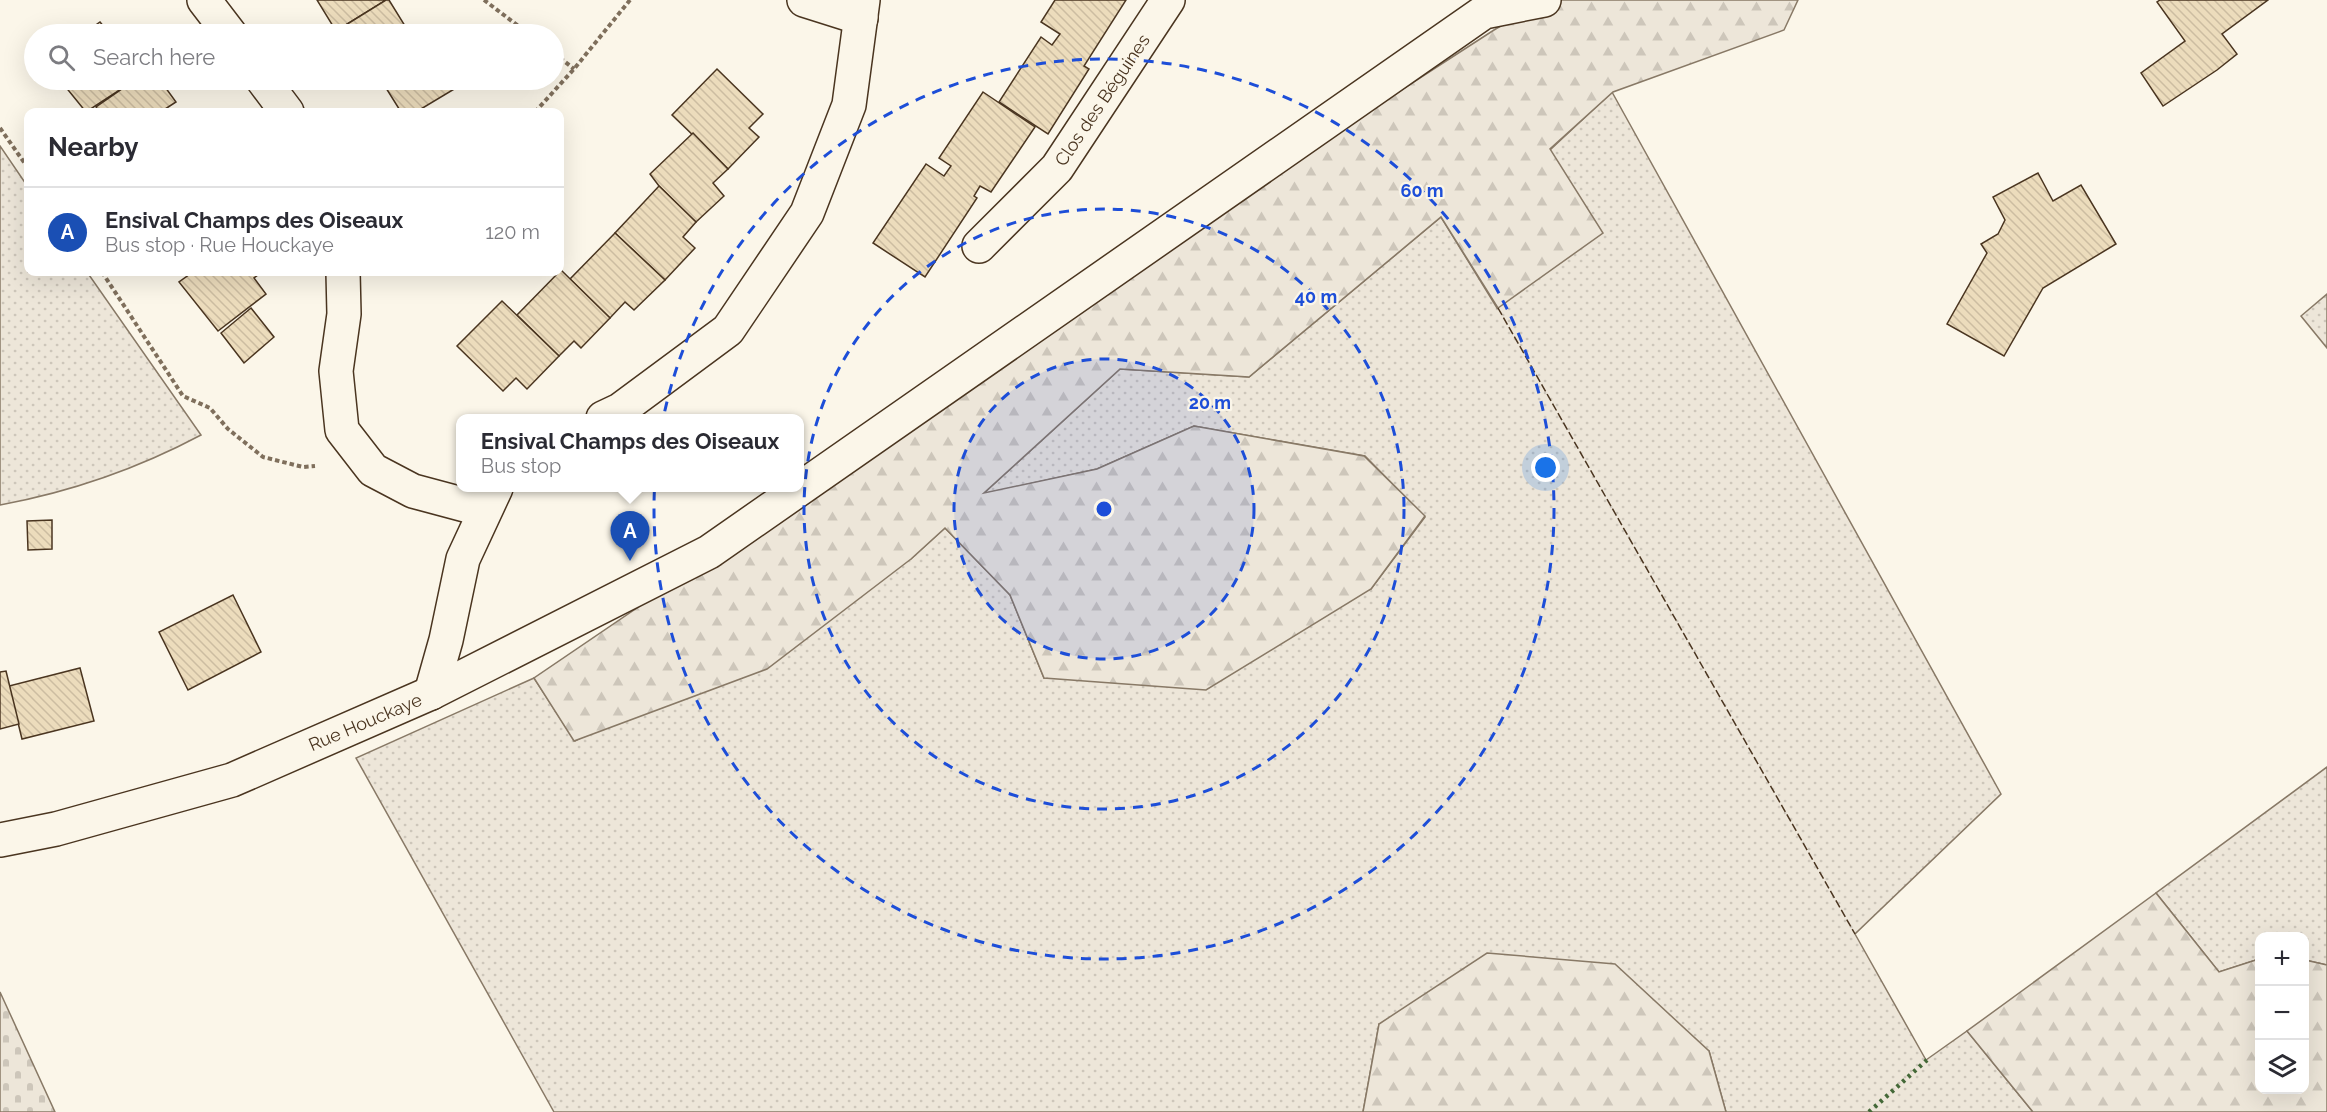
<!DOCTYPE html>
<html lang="en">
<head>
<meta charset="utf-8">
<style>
  body { margin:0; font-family:Raleway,sans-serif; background:#f2f2f3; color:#2b2b33 }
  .controls { position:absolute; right:18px; bottom:18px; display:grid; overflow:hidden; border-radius:12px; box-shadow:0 6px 24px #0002 }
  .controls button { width:54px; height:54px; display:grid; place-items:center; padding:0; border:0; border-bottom:2px solid #e1e1e2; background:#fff; color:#2b2b33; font:30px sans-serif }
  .you { position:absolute; left:1546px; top:468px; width:21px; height:21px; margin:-15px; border:4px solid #fff; border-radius:50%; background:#1a73e8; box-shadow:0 0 0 9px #1a73e833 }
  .badge { display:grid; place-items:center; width:39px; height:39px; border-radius:50%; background:#1a73e8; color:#fff; font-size:20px; font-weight:700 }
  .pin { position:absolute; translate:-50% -50px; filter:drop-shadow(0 2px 3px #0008) }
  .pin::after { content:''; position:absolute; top:32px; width:21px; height:18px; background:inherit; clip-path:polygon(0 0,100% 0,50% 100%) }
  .popup { position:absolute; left:456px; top:414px; width:348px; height:78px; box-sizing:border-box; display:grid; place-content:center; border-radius:12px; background:#fff; filter:drop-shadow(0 2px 4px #0005); font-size:20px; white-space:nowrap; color:#7c7c81 }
  .popup b { font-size:22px; color:#2b2b33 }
  .popup::after { content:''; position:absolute; left:50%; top:100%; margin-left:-12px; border:12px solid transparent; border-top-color:#fff }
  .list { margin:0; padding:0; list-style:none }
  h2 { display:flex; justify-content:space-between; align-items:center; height:78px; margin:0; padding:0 24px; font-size:26px }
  h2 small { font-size:20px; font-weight:400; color:#7c7c81 }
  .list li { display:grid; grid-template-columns:39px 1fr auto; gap:18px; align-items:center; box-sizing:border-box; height:90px; padding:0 24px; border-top:2px solid #e1e1e2 }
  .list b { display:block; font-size:22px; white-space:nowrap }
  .list p { margin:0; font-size:20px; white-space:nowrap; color:#7c7c81 }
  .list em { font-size:20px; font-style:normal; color:#7c7c81 }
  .icon { flex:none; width:33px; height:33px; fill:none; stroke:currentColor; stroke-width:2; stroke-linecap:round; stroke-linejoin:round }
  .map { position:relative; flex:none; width:2327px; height:1112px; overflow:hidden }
  .search { position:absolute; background:#fff; box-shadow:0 6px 24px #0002; left:24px; top:24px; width:540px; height:66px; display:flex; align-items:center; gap:15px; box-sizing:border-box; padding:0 21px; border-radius:33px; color:#7c7c81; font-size:22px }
  .panel { position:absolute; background:#fff; box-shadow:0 6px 24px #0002; left:24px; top:108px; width:540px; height:168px; border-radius:12px }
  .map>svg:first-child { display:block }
  .grass { fill:url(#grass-dots); stroke:#887966; stroke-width:1.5 }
  .forest { fill:url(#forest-firs); stroke:#887966; stroke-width:1.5 }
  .cemetery { fill:url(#cemetery-stones); stroke:#887966; stroke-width:1.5 }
  .building { fill:url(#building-back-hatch); stroke:#4a3520; stroke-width:1.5 }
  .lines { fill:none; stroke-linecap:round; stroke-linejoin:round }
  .minor-casing { stroke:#4a3520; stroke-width:36 }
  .path { stroke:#7f6f5c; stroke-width:4; stroke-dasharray:4.5 3; stroke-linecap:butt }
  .minor { stroke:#fbf6e9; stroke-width:33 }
  .hedge { stroke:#436837; stroke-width:4.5; stroke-dasharray:3 4.5; stroke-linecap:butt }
  .fence { stroke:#4a3520; stroke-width:1.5; stroke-dasharray:8 3; stroke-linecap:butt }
  .ring { fill:none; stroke:#1d4ed8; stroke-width:3; stroke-dasharray:10 8 }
  .labels { text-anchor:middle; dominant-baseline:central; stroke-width:4.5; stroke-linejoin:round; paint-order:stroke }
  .street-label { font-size:18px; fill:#4a3520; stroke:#fbf6e9 }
  .centre { fill:#1d4ed8; stroke:#fbf6e9; stroke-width:3 }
  .ring-label { font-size:18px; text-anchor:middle; font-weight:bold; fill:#1d4ed8; stroke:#fbf6e9; stroke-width:4.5; stroke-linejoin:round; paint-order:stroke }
</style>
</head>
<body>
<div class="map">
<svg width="2327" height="1112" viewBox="0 0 2327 1112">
  <defs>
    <pattern id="grass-dots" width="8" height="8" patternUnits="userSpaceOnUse" patternTransform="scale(1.5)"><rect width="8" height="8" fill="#ede6d9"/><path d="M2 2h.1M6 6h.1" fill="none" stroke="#cdc6ba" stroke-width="1.8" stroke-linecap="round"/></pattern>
    <pattern id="forest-firs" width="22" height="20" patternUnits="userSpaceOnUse" patternTransform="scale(1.5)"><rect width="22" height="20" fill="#ede6d9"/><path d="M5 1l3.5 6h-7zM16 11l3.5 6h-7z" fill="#cdc6ba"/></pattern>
    <pattern id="cemetery-stones" width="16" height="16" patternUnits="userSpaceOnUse" patternTransform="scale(1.5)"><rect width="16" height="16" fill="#ede6d9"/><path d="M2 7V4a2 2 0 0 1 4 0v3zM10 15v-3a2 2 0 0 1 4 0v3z" fill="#cdc6ba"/></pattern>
    <pattern id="building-back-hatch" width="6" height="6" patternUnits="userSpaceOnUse" patternTransform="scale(1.5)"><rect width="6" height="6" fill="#ecdcbc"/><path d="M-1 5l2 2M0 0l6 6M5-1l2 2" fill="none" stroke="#ccbda1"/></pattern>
  </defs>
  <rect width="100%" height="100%" fill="#fbf6e9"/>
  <g class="grass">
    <polygon points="1612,92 2001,794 1855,934 1926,1060 1967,1031 2033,1112 1726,1112 1709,1051 1379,1024 1363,1112 554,1112 356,758 534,678 575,741 911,559 945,528 1010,595 1044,678 1371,589 1425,517 1365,456 1194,426 1097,469 983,494 1120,369 1249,377 1441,217 1497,308 1550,150"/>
    <path d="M0,146L28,187V272H87L201,435C139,468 70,492 0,505Z"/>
    <polygon points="2327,294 2327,348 2301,316"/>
    <polygon points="2327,767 2327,965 2305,960 2304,936 2260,936 2259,959 2219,972 2156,893"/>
  </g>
  <g class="forest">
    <polygon points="1545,0 1798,0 1784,30 1613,92 1550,149 1603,233 1498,308 1441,217 1249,377 1120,369 984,493 1097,469 1194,426 1364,456 1425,516 1371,589 1206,690 1044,678 1010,595 945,528 911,559 767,669 574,741 534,678 1361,116 1494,30"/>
    <polygon points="2156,893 2219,972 2259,959 2260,1090 2304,1090 2305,960 2327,965 2327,1112 2033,1112 1967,1031"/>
    <polygon points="1487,953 1615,964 1709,1051 1726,1112 1363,1112 1379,1024"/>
  </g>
  <polygon class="cemetery" points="0,992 55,1112 0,1112"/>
  <g class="building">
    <polygon points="317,0 386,0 336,31"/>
    <polygon points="386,0 389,0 410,34 338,34 336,31"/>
    <polygon points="1055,0 1126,0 1084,66 1089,69 1048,134 999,102 1041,37 1052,45 1060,34 1041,22"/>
    <polygon points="2160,0 2268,0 2222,34 2237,54 2217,70 2163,106 2141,73 2185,41 2157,2"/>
    <polygon points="100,22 110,34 83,34"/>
    <polygon points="717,69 763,114 749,128 759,137 728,169 672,115"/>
    <polygon points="60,80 135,80 86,112"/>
    <polygon points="135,80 160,80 176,102 162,111 164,112 100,112 96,107"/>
    <polygon points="381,80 451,80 456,88 416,112 401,112"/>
    <polygon points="983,92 1035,127 991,192 980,186 974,196 977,198 925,277 873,243 926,164 944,176 951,166 939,158"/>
    <polygon points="693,133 728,169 713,183 724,196 696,222 659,186 650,174"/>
    <polygon points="2038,173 2053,201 2081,185 2116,244 2043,288 2004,356 1947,324 1987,253 1981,244 1998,234 2005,220 1993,197"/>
    <polygon points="659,186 696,222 683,237 695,248 665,280 615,233"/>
    <polygon points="615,233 665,280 634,310 625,302 610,318 570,279"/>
    <polygon points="561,270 610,318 581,348 574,341 559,356 517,315"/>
    <polygon points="193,272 262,272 254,278 266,294 218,331 179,282"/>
    <polygon points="502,301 559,356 527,389 516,378 503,391 457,346"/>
    <polygon points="251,308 274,337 244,363 221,333"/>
    <polygon points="52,520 52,549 28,550 27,521"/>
    <polygon points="233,595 261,652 188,690 159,632"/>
    <polygon points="80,668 94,721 22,739 9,686"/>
    <polygon points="6,671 19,724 0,729 0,672"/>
  </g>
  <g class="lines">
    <defs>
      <g id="minor">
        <polyline points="204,0 230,34"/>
        <polyline points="804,0 861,18"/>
        <polyline points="263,80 287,112"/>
        <polyline points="979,246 1057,168 1168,0"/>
        <polyline points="343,272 344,314 336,371 342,430 373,470 413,491 484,510"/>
        <polyline points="603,418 620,410 728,330 807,213 849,105 863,0"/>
        <polyline points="431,693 446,640 463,559 496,488"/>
        <polyline points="0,840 56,829 232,780 431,693 709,552 1484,12 1544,0"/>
      </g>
    </defs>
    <use href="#minor" class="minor-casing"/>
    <g class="path">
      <polyline points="484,0 529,34"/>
      <polyline points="554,53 574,69"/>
      <polyline points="535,112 574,69 630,0"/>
      <polyline points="0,128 28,168"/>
      <polyline points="102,272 183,396 210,408 228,429 263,457 303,467 315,466"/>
    </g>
    <use href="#minor" class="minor"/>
    <polyline class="hedge" points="1869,1112 1927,1060"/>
    <polyline class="fence" points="1498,308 1855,934"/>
  </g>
  <circle cx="1104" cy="509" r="150" fill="#1d4ed8" fill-opacity=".12"/>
  <g class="ring">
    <circle cx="1104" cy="509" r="150"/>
    <circle cx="1104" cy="509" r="300"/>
    <circle cx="1104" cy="509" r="450"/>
  </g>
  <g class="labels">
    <g class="street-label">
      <text transform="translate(1102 100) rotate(-56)">Clos des Béguines</text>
      <text transform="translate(365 722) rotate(-23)">Rue Houckaye</text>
    </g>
  </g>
  <circle cx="1104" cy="509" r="9" class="centre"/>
  <g class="ring-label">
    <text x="1422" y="197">60 m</text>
    <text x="1316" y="303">40 m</text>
    <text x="1210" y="409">20 m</text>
  </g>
</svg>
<div class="controls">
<button>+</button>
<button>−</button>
<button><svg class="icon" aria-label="layers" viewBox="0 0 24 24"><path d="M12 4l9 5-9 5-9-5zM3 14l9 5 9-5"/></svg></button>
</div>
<div class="you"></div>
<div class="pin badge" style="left:630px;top:561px;background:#1a4fb4">A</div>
<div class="popup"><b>Ensival Champs des Oiseaux</b>Bus stop</div>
<div class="search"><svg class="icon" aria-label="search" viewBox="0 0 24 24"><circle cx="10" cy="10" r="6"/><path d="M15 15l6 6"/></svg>Search here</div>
<section class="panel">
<h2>Nearby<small></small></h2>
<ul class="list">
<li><span class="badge" style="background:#1a4fb4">A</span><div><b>Ensival Champs des Oiseaux</b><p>Bus stop · Rue Houckaye</p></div><em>120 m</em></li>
</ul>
</section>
</div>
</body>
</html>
